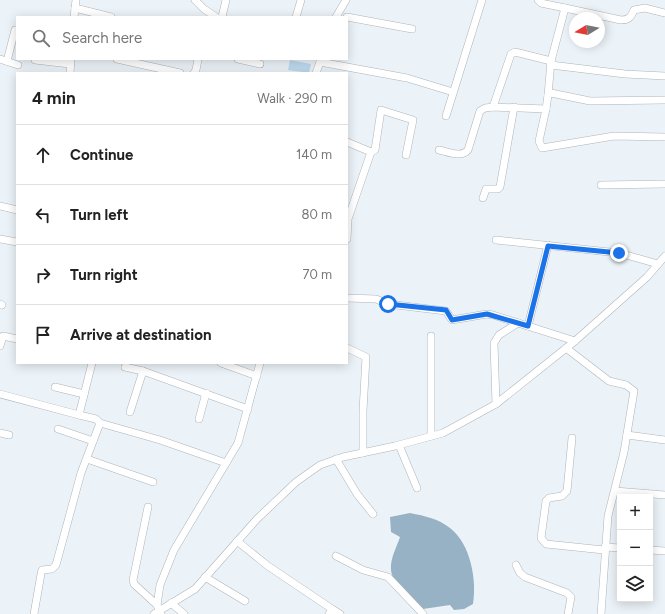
<!DOCTYPE html>
<html lang="en">
<head>
<meta charset="utf-8">
<style>
  body { margin:0; font-family:Figtree,sans-serif; background:#f2f2f2; color:#222 }
  .controls { position:absolute; right:12px; bottom:12px; display:grid; overflow:hidden; border-radius:0px; box-shadow:0 2px 10px #0003 }
  .controls button { width:36px; height:36px; display:grid; place-items:center; padding:0; border:0; border-bottom:1px solid #e0e0e0; background:#fff; color:#222; font:20px sans-serif }
  .compass { position:absolute; left:569px; top:12px; width:36px; height:36px; border-radius:50%; background:#fff; box-shadow:0 2px 10px #0003; rotate:260deg }
  .stop { position:absolute; width:12px; height:12px; margin:-9px; border:3px solid #1a73e8; border-radius:50%; background:#fff }
  .stop.end { background:#1a73e8; border-color:#fff; box-shadow:0 1px 4px #0008 }
  .list { margin:0; padding:0; list-style:none }
  h2 { display:flex; justify-content:space-between; align-items:center; height:52px; margin:0; padding:0 16px; font-size:17px }
  h2 small { font-size:13px; font-weight:400; color:#767676 }
  .list li { display:grid; grid-template-columns:26px 1fr auto; gap:12px; align-items:center; box-sizing:border-box; height:60px; padding:0 16px; border-top:1px solid #e0e0e0 }
  .list b { display:block; font-size:15px; white-space:nowrap }
  .list em { font-size:13px; font-style:normal; color:#767676 }
  .icon { flex:none; width:22px; height:22px; fill:none; stroke:currentColor; stroke-width:2; stroke-linecap:round; stroke-linejoin:round }
  .map { position:relative; flex:none; width:665px; height:614px; overflow:hidden }
  .search { position:absolute; background:#fff; box-shadow:0 2px 10px #0003; left:16px; top:16px; width:332px; height:44px; display:flex; align-items:center; gap:10px; box-sizing:border-box; padding:0 14px; border-radius:0px; color:#767676; font-size:15px }
  .panel { position:absolute; background:#fff; box-shadow:0 2px 10px #0003; left:16px; top:72px; width:332px; height:292px; border-radius:0px }
  .map>svg:first-child { display:block }
  .water { fill:#97b2c5 }
  .building { fill:#bfdaef }
  .lines { fill:none; stroke-linecap:round; stroke-linejoin:round }
  .minor-casing { stroke:#aeb4b9; stroke-width:8 }
  .minor { stroke:#fff; stroke-width:7 }
  .route { stroke:#1a73e8; stroke-width:5 }
</style>
</head>
<body>
<div class="map">
<svg width="665" height="614" viewBox="0 0 665 614">
  <rect width="100%" height="100%" fill="#ecf3f8"/>
  <path class="water" d="M410,513C425,516 439,519 450,528C471,544 477,581 473,604L464,609L454,610L450,605L423,609C410,600 389,583 391,565C392,555 397,546 400,537L391,532L390,517Z"/>
  <polygon class="building" points="290,60 311,64 309,73 288,70"/>
  <g class="lines">
    <defs>
      <g id="minor">
        <polyline points="195,0 204,9 216,17"/>
        <polyline points="538,0 541,3 565,8 551,61 548,95"/>
        <polyline points="75,8 111,17"/>
        <path d="M565,8L621,20C629,20 631,17 634,10L645,8L665,13"/>
        <polyline points="74,17 76,0"/>
        <polyline points="222,17 226,0"/>
        <polyline points="296,17 301,0"/>
        <polyline points="336,17 346,0"/>
        <polyline points="347,17 412,29"/>
        <polyline points="0,59 18,65"/>
        <polyline points="117,59 180,73"/>
        <polyline points="238,59 260,64"/>
        <polyline points="35,60 70,64"/>
        <polyline points="7,61 15,30"/>
        <polyline points="320,62 407,78 453,92"/>
        <polyline points="551,65 625,74 665,76"/>
        <polyline points="70,73 71,59"/>
        <polyline points="194,73 196,70 198,59"/>
        <polyline points="316,73 321,59"/>
        <polyline points="493,107 511,54 515,52 551,61"/>
        <polyline points="546,109 548,95 551,93 590,101 665,100"/>
        <polyline points="446,116 482,0"/>
        <polyline points="347,142 371,152 348,219 347,239"/>
        <path d="M439,150C448,152 461,158 468,150L480,111L485,108L493,107L546,109L539,141L542,148L614,136L665,137"/>
        <polyline points="371,152 375,150 381,110 413,120 406,155"/>
        <polyline points="601,185 665,184"/>
        <polyline points="483,198 486,189 498,189 500,187 514,107"/>
        <polyline points="0,206 17,210"/>
        <polyline points="0,239 17,242"/>
        <polyline points="496,240 619,253 658,264"/>
        <polyline points="347,298 376,299 388,304 446,311 452,320 487,314 493,315 575,341"/>
        <polyline points="0,304 2,305"/>
        <polyline points="528,326 548,245"/>
        <polyline points="431,336 431,436"/>
        <polyline points="0,346 3,336 17,339"/>
        <polyline points="347,348 366,357 363,411 363,453"/>
        <polyline points="566,348 609,381 626,385 634,391 624,452 608,516 601,614"/>
        <polyline points="221,363 257,376"/>
        <polyline points="125,367 143,371 248,409"/>
        <polyline points="55,387 84,394"/>
        <polyline points="0,394 79,415"/>
        <polyline points="496,404 494,343 499,335 518,323"/>
        <polyline points="130,412 143,371"/>
        <polyline points="199,419 206,393"/>
        <polyline points="100,423 160,440 226,463"/>
        <polyline points="58,429 93,441"/>
        <polyline points="0,433 9,435"/>
        <polyline points="627,435 665,440"/>
        <polyline points="572,438 567,491 562,496 549,498 546,501 541,538 546,544 604,550"/>
        <polyline points="399,445 417,488"/>
        <polyline points="87,459 153,482"/>
        <polyline points="336,459 357,494 373,514"/>
        <polyline points="615,491 665,495"/>
        <polyline points="148,507 133,580 134,584 157,605"/>
        <polyline points="237,541 268,566 332,609 329,614"/>
        <polyline points="605,547 620,548"/>
        <polyline points="650,550 665,551"/>
        <polyline points="336,556 363,570 388,577 423,614"/>
        <polyline points="516,565 520,573 525,577 567,593 571,597 568,614"/>
        <polyline points="205,577 245,601"/>
        <polyline points="171,603 184,614"/>
        <polyline points="332,609 340,614"/>
        <polyline points="34,614 41,574 42,570 52,569 56,565 81,473 100,423 96,419 79,415 92,363"/>
        <polyline points="154,614 195,589 257,519 296,482 320,465 343,457 395,446 443,433 496,404 575,341 647,277 665,256"/>
        <polyline points="161,614 157,605 160,585 174,550 238,443 260,363"/>
      </g>
    </defs>
    <use href="#minor" class="minor-casing"/>
    <use href="#minor" class="minor"/>
  </g>
  <g class="lines">
    <polyline class="route" points="388,304 446,310 452,320 487,314 528,326 548,246 619,253"/>
  </g>
</svg>
<div class="controls">
<button>+</button>
<button>−</button>
<button><svg class="icon" aria-label="layers" viewBox="0 0 24 24"><path d="M12 4l9 5-9 5-9-5zM3 14l9 5 9-5"/></svg></button>
</div>
<svg class="compass" viewBox="-18 -18 36 36"><path d="M0-13l5 13h-10z" fill="#e53935"/><path d="M0 13l5-13h-10z" fill="#767676"/></svg>
<div class="stop" style="left:388px;top:304px"></div>
<div class="stop end" style="left:619px;top:253px"></div>
<div class="search"><svg class="icon" aria-label="search" viewBox="0 0 24 24"><circle cx="10" cy="10" r="6"/><path d="M15 15l6 6"/></svg>Search here</div>
<section class="panel">
<h2>4 min<small>Walk · 290 m</small></h2>
<ul class="list">
<li><svg class="icon" aria-label="ahead" viewBox="0 0 24 24"><path d="M12 20V5M6 11l6-6 6 6"/></svg><div><b>Continue</b></div><em>140 m</em></li>
<li><svg class="icon" aria-label="left" viewBox="0 0 24 24"><path d="M17 20v-9H6M10 6l-5 5 5 5"/></svg><div><b>Turn left</b></div><em>80 m</em></li>
<li><svg class="icon" aria-label="right" viewBox="0 0 24 24"><path d="M7 20v-9h11M14 6l5 5-5 5"/></svg><div><b>Turn right</b></div><em>70 m</em></li>
<li><svg class="icon" aria-label="arrive" viewBox="0 0 24 24"><path d="M6 21V4h12l-3 4 3 4H6"/></svg><div><b>Arrive at destination</b></div></li>
</ul>
</section>
</div>
</body>
</html>
